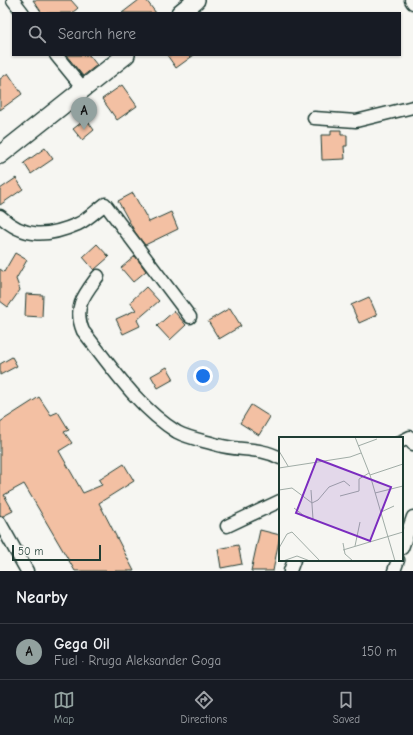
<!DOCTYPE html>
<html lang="en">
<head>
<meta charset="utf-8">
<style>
  body { margin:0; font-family:"Comic Neue",sans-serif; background:#20242c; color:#f1f3f6 }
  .scale { position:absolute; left:12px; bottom:10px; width:89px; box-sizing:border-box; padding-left:4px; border:2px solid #1f3d34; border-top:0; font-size:11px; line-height:14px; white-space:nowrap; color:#1f3d34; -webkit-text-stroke:3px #f6f6f2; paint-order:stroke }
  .you { position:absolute; left:203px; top:376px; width:14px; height:14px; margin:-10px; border:3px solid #fff; border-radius:50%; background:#1a73e8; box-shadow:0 0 0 6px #1a73e833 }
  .badge { display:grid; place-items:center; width:26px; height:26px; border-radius:50%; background:#92a19f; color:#111; font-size:13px; font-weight:700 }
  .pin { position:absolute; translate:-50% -33px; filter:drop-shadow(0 1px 2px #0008) }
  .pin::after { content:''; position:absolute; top:21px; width:14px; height:12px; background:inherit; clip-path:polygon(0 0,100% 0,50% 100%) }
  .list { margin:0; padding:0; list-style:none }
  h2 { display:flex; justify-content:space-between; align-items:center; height:52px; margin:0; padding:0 16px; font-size:17px }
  h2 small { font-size:13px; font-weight:400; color:#9ea1a6 }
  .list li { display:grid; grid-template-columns:26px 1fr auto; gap:12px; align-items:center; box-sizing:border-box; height:56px; padding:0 16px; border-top:1px solid #363941 }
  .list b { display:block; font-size:15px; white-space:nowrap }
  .list p { margin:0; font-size:13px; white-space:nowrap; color:#9ea1a6 }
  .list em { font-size:13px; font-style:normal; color:#9ea1a6 }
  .icon { flex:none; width:22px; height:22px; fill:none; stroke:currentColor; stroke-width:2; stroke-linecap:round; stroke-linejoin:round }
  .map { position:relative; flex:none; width:413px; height:571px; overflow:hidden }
  .search { position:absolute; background:#171b24; box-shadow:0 1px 3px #0004; left:12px; right:12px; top:12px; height:44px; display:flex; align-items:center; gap:10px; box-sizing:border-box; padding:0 14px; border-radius:0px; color:#9ea1a6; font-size:15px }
  .sheet { height:108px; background:#171b24 }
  nav { display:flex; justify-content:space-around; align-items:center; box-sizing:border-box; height:56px; border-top:1px solid #363941; background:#171b24; font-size:11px; color:#9ea1a6 }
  nav a { display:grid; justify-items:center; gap:2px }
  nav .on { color:#92a19f }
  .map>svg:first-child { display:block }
  .building { fill:#f3c0a3; stroke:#1f3d34 }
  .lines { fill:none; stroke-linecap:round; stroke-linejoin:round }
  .street-casing { stroke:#1f3d34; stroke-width:15 }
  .secondary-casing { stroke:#1f3d34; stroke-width:20 }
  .street { stroke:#f6f6f2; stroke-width:12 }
  .secondary { stroke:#f6f6f2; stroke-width:17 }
  .inset-road { fill:none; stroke:#a0aca6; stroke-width:1 }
  .view { fill:#7b2cbf; fill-opacity:0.15; stroke:#7b2cbf; stroke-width:2 }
  .inset-edge { fill:none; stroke:#1f3d34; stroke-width:2 }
</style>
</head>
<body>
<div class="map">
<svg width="413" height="571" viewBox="0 0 413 571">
  <rect width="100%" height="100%" fill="#f6f6f2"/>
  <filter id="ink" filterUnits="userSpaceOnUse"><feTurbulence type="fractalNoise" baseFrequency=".025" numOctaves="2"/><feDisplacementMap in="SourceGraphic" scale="8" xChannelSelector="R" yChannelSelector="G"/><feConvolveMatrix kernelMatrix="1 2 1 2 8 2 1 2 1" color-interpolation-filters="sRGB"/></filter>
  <g filter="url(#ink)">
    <g class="building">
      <polygon points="33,0 71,0 78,8 72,13 42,13"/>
      <polygon points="139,0 146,0 156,13 122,13"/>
      <polygon points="66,55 89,55 97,65 83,76"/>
      <polygon points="167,55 194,55 176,68"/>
      <polygon points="8,73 22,94 0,110 0,79"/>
      <polygon points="122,85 137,106 117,120 102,99"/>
      <polygon points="86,119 94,130 82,140 73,129"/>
      <polygon points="331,130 341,130 341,135 347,135 347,146 344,146 345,159 322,160 321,135 331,135"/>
      <polygon points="45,148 53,159 31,174 24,163"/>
      <polygon points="16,178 23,189 0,205 0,189"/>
      <polygon points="133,193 149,222 171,212 178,229 145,245 135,232 118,201"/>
      <polygon points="97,244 109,257 94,270 83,257"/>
      <polygon points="15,253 27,260 16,279 20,290 8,307 0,301 0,269 4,272"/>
      <polygon points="135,256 146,271 133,282 121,268"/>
      <polygon points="146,287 159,301 137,320 140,326 123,334 116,319 136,310 130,302"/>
      <polygon points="26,294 43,295 42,317 25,316"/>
      <polygon points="369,297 377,315 359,323 351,305"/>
      <polygon points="230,308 241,326 219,339 208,321"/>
      <polygon points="174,311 186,325 170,340 157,326"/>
      <polygon points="12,357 17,366 0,375 0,364"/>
      <polygon points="167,367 174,379 158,388 151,376"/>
      <polygon points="39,397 51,415 58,412 69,430 64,432 72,443 59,451 83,493 102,485 99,480 124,464 134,481 99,503 134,571 75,571 24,484 4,495 13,511 3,516 0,516 0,422"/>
      <polygon points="251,405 270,417 259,435 240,423"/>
      <polygon points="260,530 280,535 273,571 251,571"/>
      <polygon points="238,545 242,564 221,568 218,549"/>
    </g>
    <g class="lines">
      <defs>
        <g id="street">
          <polyline points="13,0 23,13"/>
          <polyline points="411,0 413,3"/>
          <polyline points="56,55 78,82 81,90"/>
          <polyline points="314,118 356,121 413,107"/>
          <path d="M0,216C24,239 48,237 78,224C87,220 97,210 105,204L190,317"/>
          <path d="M98,276C84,295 73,307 83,331C111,366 138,408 177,432C188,438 205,441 218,445C238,451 260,447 280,458"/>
          <polyline points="402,441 410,437 413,444"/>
          <polyline points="0,523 27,571"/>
          <polyline points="227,526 280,501"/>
          <polyline points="402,548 413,517"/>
          <polyline points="290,571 294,560"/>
          <polyline points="394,571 398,560"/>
        </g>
        <g id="secondary">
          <polyline points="180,13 196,0"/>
          <polyline points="0,155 126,55"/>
        </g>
      </defs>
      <use href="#street" class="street-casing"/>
      <use href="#secondary" class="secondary-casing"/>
      <use href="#street" class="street"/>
      <use href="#secondary" class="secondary"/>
    </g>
  </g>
  <g transform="translate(279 437)">
    <rect width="124" height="124" fill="#f6f6f2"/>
    <path class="inset-road" d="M76,0L91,38L116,124M79,9L98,2M0,14L9,29M0,31L71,20L82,16M91,38L124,27M0,53L13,51L33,66L39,63L50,50L65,44L71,49M96,56L124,49M61,59L80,54V42L90,36M15,71L28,81L34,82L32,53M102,75L115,69M64,106L66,117L74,124M76,109L81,85M0,111L8,97L13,95L41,124M64,113L124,95M4,124L18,119L31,124"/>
    <path class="view" d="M38,22L112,50L91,104L17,76Z"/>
    <rect width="124" height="124" class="inset-edge"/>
  </g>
</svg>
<div class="scale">50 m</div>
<div class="you"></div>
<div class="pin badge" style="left:84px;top:130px">A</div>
<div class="search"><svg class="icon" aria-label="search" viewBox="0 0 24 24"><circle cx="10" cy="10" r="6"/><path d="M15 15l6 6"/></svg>Search here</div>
</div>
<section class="sheet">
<h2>Nearby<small></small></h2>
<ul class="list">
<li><span class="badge">A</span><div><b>Gega Oil</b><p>Fuel · Rruga Aleksander Goga</p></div><em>150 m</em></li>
</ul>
</section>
<nav>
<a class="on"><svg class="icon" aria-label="map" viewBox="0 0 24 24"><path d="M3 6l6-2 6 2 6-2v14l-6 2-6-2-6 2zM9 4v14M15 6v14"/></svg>Map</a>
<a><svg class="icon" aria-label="directions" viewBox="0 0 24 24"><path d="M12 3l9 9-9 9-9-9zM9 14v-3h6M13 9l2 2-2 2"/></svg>Directions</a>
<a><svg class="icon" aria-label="saved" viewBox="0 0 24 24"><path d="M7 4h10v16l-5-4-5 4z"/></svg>Saved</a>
</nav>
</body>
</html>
